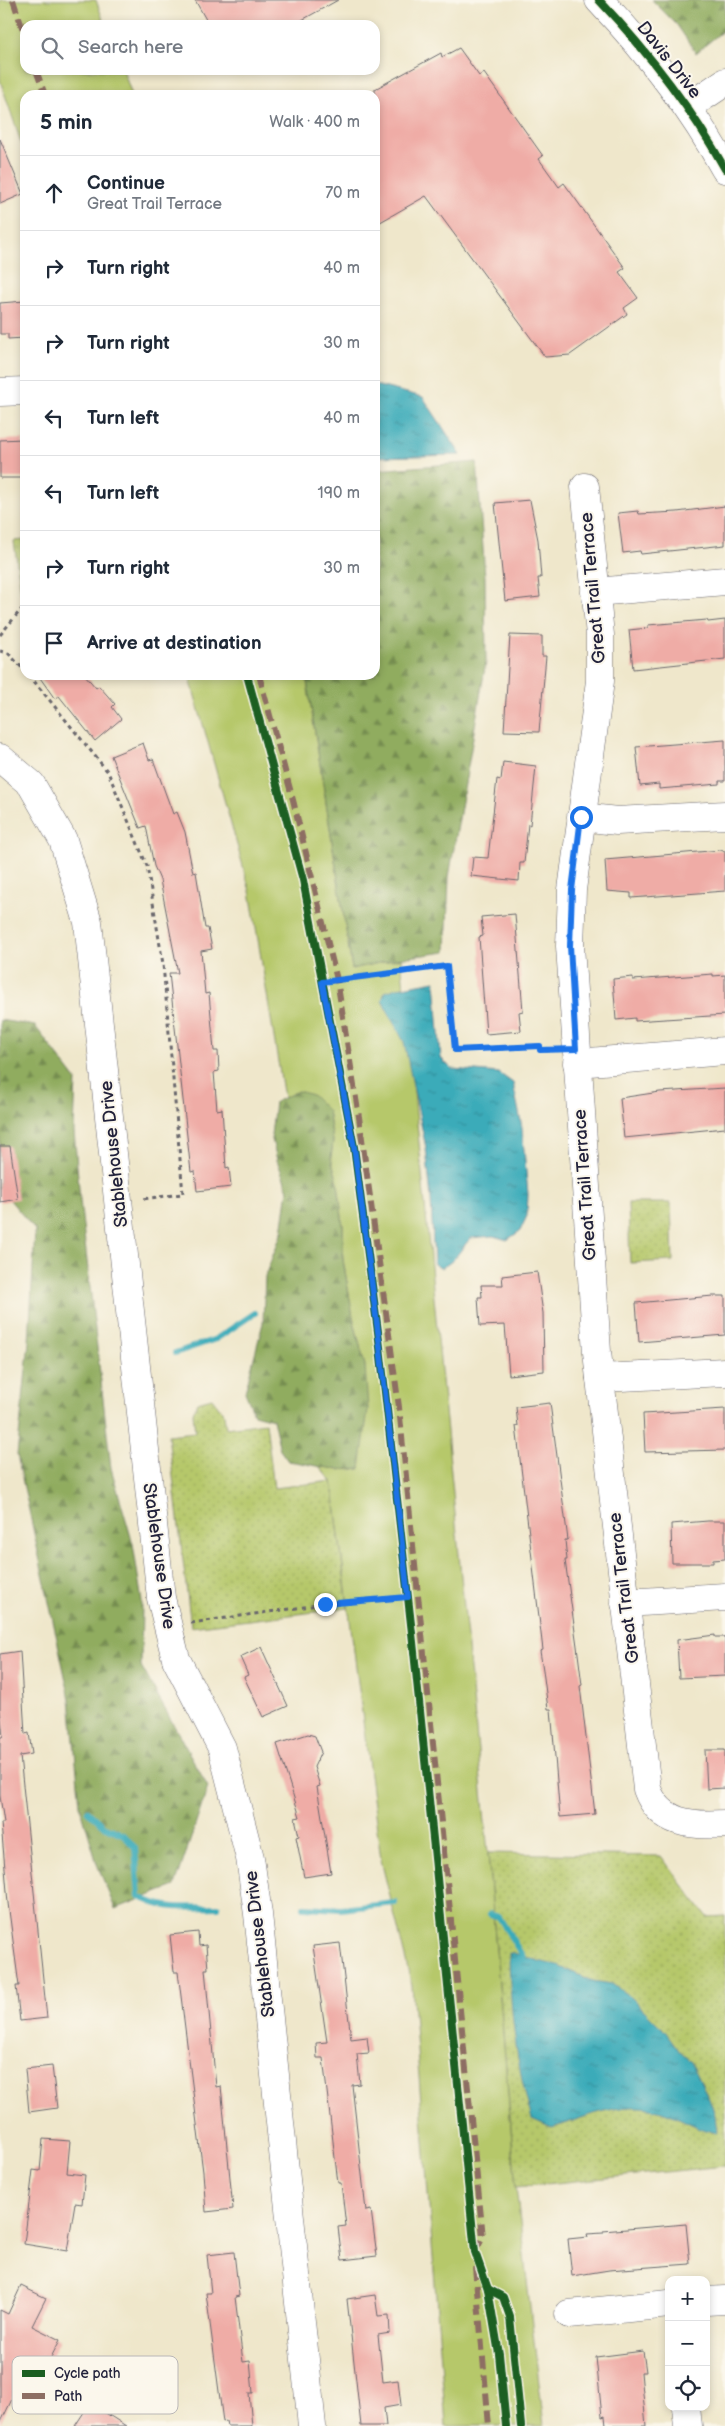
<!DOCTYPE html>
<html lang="en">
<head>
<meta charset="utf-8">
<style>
  body { margin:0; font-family:"Balsamiq Sans",sans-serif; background:#f2f2f3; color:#1f2937 }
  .controls { position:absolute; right:15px; bottom:15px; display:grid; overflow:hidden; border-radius:10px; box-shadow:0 2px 8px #0003 }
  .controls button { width:45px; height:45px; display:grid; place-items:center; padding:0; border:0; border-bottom:1px solid #e0e1e3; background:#fff; color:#1f2937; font:25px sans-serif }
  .stop { position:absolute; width:15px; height:15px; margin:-11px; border:4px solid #1a73e8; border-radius:50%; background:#fff }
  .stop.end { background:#1a73e8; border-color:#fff; box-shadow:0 1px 5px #0008 }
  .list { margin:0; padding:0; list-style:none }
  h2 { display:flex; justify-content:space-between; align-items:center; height:65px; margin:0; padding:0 20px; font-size:21px }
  h2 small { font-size:16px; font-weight:400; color:#747a83 }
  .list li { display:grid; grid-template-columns:32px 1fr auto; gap:15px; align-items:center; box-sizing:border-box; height:75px; padding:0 20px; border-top:1px solid #e0e1e3 }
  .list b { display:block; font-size:19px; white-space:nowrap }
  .list p { margin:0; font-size:16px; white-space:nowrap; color:#747a83 }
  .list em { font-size:16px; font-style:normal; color:#747a83 }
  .icon { flex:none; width:28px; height:28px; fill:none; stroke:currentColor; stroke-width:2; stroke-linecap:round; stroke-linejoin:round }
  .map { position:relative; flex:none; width:725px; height:2426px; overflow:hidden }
  .search { position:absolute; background:#fff; box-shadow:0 2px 8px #0003; left:20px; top:20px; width:360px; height:55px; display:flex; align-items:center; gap:12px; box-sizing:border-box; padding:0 18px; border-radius:15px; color:#747a83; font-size:19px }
  .panel { position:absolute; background:#fff; box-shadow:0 2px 8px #0003; left:20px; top:90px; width:360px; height:590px; border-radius:15px }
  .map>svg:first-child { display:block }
  .grass { fill:#b6c86b; stroke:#6c7553 }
  .forest { fill:url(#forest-firs); stroke:#59674d }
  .park { fill:url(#park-dots); stroke:#6c7553 }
  .water { fill:url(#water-ripples); stroke:#2e667a }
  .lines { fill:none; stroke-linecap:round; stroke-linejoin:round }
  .stream { stroke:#3babb9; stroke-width:6 }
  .building { fill:#efaca6 }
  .minor-casing { stroke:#6a676d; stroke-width:29 }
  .major-casing { stroke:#6a676d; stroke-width:29 }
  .path { stroke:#6a676d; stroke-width:3; stroke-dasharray:4 4; stroke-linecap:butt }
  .minor { stroke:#fff; stroke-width:28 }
  .major { stroke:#fff; stroke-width:28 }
  .quiet { stroke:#8d6e63; stroke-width:6; stroke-dasharray:12 6; stroke-linecap:butt }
  .cycleway-casing { stroke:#fbf7ec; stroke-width:11 }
  .cycleway { stroke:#1b5e20; stroke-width:8 }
  .route { stroke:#1a73e8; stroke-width:6 }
  .labels { text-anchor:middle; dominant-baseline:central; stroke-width:4; stroke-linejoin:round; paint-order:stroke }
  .street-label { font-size:18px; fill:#22223b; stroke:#fbf7ec }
  .key { fill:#fbf7ec; stroke:#bab7b7; stroke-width:1 }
  .key-label { font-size:14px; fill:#22223b }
</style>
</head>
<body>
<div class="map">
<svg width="725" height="2426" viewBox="0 0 725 2426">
  <defs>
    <pattern id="forest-firs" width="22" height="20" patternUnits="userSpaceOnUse" patternTransform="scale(1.25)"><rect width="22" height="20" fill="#90ac5f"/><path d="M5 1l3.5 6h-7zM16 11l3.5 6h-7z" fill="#758c50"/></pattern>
    <pattern id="park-dots" width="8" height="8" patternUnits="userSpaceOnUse" patternTransform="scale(1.25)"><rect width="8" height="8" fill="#b6c86b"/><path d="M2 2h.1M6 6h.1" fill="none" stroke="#9cac5e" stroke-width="1.8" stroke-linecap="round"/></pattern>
    <pattern id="water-ripples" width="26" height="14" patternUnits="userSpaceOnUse" patternTransform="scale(1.25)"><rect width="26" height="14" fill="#3babb9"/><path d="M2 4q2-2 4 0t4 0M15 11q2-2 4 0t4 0" fill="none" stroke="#318b98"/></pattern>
  </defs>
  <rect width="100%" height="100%" fill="#fbf7ec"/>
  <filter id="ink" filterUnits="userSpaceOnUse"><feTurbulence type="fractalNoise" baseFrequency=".02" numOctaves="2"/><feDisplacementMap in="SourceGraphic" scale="10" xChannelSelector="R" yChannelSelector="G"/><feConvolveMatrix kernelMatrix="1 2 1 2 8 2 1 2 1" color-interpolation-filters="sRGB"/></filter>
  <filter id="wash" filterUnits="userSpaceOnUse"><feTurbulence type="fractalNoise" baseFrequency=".0096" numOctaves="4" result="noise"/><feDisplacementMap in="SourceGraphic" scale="20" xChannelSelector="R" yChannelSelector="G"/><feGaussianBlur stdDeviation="1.12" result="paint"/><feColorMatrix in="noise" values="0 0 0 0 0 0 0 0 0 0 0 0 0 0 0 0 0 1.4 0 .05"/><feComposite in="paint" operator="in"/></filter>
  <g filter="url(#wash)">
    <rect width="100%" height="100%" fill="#efe7cb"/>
    <g class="grass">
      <polygon points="0,0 96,0 105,25 25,25 25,70 123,70 132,95 25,95 25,154 0,80"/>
      <polygon points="189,675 306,675 352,969 401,958 488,1853 516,2187 544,2426 446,2426 412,1986 381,1860 332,1481 317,1464 341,1471 365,1366 353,1317 343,1260 343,1226 338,1183 331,1158 333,1141 328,1111 298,1091 284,1098 250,891"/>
    </g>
    <g class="forest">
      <polygon points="652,0 725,0 725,29 696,53 677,25"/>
      <polygon points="477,462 485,577 486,662 449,877 446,952 401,958 352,969 306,675 375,675 375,470"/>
      <polygon points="0,1020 35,1026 76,1080 74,1131 80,1200 111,1468 133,1544 142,1602 141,1666 208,1787 175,1886 115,1909 97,1864 80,1805 70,1699 17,1455 29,1342 35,1230 0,1188"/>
      <path d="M298,1091L312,1095L328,1111L333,1141L331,1158L338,1183L343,1226V1260L353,1317L365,1366L368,1409L360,1469C336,1472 312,1464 288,1461L280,1450L273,1419L254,1414L245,1392L263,1323L265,1276L282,1232L288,1190L277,1160L271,1135L275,1102Z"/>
    </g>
    <g class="park">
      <polygon points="25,540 25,599 22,599 14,541"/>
      <polygon points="628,1203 671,1203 673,1261 630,1263"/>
      <polygon points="212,1398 224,1414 226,1428 266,1423 274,1488 332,1481 348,1608 191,1627 168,1435 195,1432 193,1413 197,1402"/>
      <polygon points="488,1853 661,1856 707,1917 725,1916 725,2166 516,2187"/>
    </g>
    <g class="water">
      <polygon points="375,385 423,397 461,455 375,457"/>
      <path d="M435,981L441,1058L452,1069L499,1073L513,1083L522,1127L528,1194L527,1216L520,1231L507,1240L493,1236L471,1238C460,1249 455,1263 440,1268L434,1264L431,1199L426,1148L404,1042L382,1000L385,992L397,988Z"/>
      <path d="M509,1953L558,1966L593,1981L612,1984L632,1998L665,2031L680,2052L691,2062L709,2099L715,2115L717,2133C698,2129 685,2120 667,2113C629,2097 589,2116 552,2128L532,2119C516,2065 510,2010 509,1953Z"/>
    </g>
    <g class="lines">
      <g class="stream">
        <polyline points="175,1353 216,1339 255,1313"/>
        <path d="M88,1811L104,1826L124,1835L135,1848L139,1896C162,1911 192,1907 218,1907"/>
        <polyline points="304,1907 341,1909 395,1903"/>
        <polyline points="490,1914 499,1917 523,1957"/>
      </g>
    </g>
    <g id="blocks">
      <g class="building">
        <polygon points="195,0 338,0 293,25 209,25"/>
        <polygon points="459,48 479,76 484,73 543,156 539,159 559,187 564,183 625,268 619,272 638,298 624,308 627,314 570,355 545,357 426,196 375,225 375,89 441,53 442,57"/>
        <polygon points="0,139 23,194 0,204"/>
        <polygon points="25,301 25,338 8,339 8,334 0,334 0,303"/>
        <polygon points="23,439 23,447 25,447 25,478 0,478 0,440"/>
        <polygon points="530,500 538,540 541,578 538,578 540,597 505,601 495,503"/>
        <polygon points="725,506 725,545 641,554 640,551 623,553 618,513 638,511 639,514 677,512"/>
        <polygon points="707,620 708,622 725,620 725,659 633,669 629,630 648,628 648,625"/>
        <polygon points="510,635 542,636 542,656 546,656 539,732 504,731"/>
        <polygon points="38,675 85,675 96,688 99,686 115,704 112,707 121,719 95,741 59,696 55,699"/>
        <polygon points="725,740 725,781 719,781 719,784 659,789 659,784 640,786 636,747"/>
        <polygon points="143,743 149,760 153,759 173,814 177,812 185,832 193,873 196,872 205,928 208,928 212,949 201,951 205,994 209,993 214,1051 218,1051 219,1071 214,1072 217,1110 222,1109 226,1168 229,1167 231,1187 197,1191 195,1171 191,1172 169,973 178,973 160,880 154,866 146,826 140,828 111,756"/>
        <polygon points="503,762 536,766 530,825 528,824 524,863 520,863 519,881 471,876 473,857 488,858 497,779 501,780"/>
        <polygon points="721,850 725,852 725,891 631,898 631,893 607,891 605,860"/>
        <polygon points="515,914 523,1011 519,1012 521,1031 486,1034 479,937 483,936 481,917"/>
        <polygon points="713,974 713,976 725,975 725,1015 635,1021 635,1018 616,1020 613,979 633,977 633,980"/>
        <polygon points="725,1088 725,1128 624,1138 620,1098 660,1092"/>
        <polygon points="0,1146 10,1146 18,1199 0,1202"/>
        <polygon points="537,1272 543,1313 544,1371 509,1375 505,1325 480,1326 478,1297 482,1297 481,1285 503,1285 502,1276"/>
        <polygon points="713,1296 725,1296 725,1335 639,1342 636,1303"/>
        <polygon points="550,1403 568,1540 565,1540 567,1560 565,1560 577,1646 582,1685 580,1686 595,1814 560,1817 551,1709 548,1709 543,1670 540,1651 543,1650 516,1426 518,1426 516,1407"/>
        <polygon points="725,1409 725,1450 645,1452 643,1414"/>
        <polygon points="708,1521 725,1521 725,1559 713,1560 713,1563 672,1563 671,1524"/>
        <polygon points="715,1635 715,1637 725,1637 725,1676 679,1678 677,1640"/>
        <polygon points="261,1647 288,1706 263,1717 244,1677 248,1675 240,1657"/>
        <polygon points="20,1651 25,1734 29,1733 32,1754 20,1756 47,2018 20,2021 16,1986 19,1986 8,1903 1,1823 4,1823 0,1796 0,1737 3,1737 0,1709 0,1654"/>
        <polygon points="308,1734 315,1736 321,1752 314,1767 320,1786 317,1787 331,1873 304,1877 296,1837 299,1836 295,1818 300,1817 277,1744"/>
        <polygon points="705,1750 725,1750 725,1788 707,1789"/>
        <polygon points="198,1932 199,1946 206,1945 208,1969 205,1969 216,2087 221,2086 233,2209 206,2212 203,2172 178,1972 174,1972 170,1935"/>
        <polygon points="340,1943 351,2039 367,2037 369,2053 357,2054 360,2084 352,2085 366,2211 371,2210 377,2256 342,2260 338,2227 346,2226 341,2183 338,2183 323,2058 317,2058 316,2043 327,2042 313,1946"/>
        <polygon points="52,2066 57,2108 29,2112 25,2069"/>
        <polygon points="43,2139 70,2141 67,2173 85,2175 82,2204 75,2203 67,2251 24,2244 33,2170 40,2171"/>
        <polygon points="686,2224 690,2264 609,2270 572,2276 568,2239 588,2237 587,2234 603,2233 603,2231"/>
        <polygon points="234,2252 239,2296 235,2297 243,2362 250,2361 253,2393 249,2393 252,2426 227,2426 226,2421 223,2422 206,2293 211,2293 207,2255"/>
        <polygon points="21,2286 46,2298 32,2326 60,2340 47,2365 32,2358 0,2424 0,2310 8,2314"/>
        <polygon points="375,2295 378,2316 389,2315 390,2333 378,2335 383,2382 398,2380 401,2405 384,2408 386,2426 361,2426 347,2299"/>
        <polygon points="643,2351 646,2372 641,2372 646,2426 606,2426 605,2416 602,2417 596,2357"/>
        <polygon points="90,2403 126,2426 75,2426"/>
      </g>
    </g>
  </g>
  <g filter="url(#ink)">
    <use href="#blocks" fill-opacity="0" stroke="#6a676d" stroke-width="1"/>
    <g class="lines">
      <defs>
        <g id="minor">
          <polyline points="688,107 725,82"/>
          <polyline points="0,392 25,391"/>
          <path d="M585,487L600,635V681L572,890L570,946L597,1352L647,1789C660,1825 693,1826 725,1824"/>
          <polyline points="595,592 725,581"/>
          <polyline points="0,758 31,784 63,840 88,922 161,1598 176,1659 222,1748 250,1858 258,1914 312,2426"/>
          <polyline points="581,817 617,821 725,815"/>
          <polyline points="577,1063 725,1051"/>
          <polyline points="600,1378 725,1372"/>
          <polyline points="625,1603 725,1597"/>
          <polyline points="706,2301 725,2300"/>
          <polyline points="569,2314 669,2304"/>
          <polyline points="686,2407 688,2426"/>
        </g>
        <path id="major" d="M599,0C647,51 691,107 725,169"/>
      </defs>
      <use href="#minor" class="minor-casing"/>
      <use href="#major" class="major-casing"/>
      <g class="path">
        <polyline points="0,635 25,605"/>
        <polyline points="0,651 8,653 25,671"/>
        <polyline points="29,675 108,772 147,866 163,964 183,1194 142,1199"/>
        <polyline points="323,982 447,966 455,1050 540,1046 540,1050 553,1050"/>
        <polyline points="191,1623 325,1604 408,1597"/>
      </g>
      <use href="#minor" class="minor"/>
      <use href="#major" class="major"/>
      <g class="quiet">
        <polyline points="13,0 25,36"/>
        <polyline points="36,70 45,95"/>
        <polyline points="259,675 293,800 337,980 359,1117 399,1407 483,2237 476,2250"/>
        <polyline points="475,2267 489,2426"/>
      </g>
      <defs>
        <g id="cycleway">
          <path d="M599,0C647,51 691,107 725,169"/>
          <polyline points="247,675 303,880 354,1147 380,1347 413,1642 475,2252 488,2289 499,2354 506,2426"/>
          <polyline points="488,2289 503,2297 510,2317 521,2426"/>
        </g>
      </defs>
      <use href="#cycleway" class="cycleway-casing"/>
      <use href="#cycleway" class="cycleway"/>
    </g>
  </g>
  <g class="lines" filter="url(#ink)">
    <polyline class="route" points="325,1604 408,1597 380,1347 354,1147 322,982 447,966 455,1050 540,1046 540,1050 576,1049 570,946 572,890 581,817"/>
  </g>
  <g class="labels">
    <g class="street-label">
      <text transform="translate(669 60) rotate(52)">Davis Drive</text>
      <text transform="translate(593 588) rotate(-95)">Great Trail Terrace</text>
      <text transform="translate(114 1154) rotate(-96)">Stablehouse Drive</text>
      <text transform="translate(585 1185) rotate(-94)">Great Trail Terrace</text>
      <text transform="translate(159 1556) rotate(82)">Stablehouse Drive</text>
      <text transform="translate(624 1588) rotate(-97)">Great Trail Terrace</text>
      <text transform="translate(260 1944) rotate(-97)">Stablehouse Drive</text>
    </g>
  </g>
  <rect x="12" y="2356" width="166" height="58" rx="8" class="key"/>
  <rect x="22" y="2370" width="23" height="7" fill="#1b5e20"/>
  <rect x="22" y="2393" width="23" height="6" fill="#8d6e63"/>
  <g class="key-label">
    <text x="54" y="2378">Cycle path</text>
    <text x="54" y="2401">Path</text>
  </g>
</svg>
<div class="controls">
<button>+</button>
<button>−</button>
<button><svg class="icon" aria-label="locate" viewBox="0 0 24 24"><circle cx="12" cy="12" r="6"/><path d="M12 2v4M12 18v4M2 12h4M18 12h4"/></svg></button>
</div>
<div class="stop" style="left:581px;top:817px"></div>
<div class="stop end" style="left:325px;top:1604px"></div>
<div class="search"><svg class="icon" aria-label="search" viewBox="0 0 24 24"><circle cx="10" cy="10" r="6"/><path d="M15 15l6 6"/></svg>Search here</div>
<section class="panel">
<h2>5 min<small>Walk · 400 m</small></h2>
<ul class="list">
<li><svg class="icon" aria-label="ahead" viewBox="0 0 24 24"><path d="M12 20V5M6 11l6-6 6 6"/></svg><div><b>Continue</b><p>Great Trail Terrace</p></div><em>70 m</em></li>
<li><svg class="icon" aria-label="right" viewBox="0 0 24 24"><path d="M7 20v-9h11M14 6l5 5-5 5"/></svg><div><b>Turn right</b></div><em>40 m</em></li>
<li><svg class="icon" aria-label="right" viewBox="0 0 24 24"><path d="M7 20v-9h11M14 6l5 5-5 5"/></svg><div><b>Turn right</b></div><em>30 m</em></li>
<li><svg class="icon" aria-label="left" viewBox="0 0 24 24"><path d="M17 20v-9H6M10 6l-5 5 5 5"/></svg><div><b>Turn left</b></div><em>40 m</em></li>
<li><svg class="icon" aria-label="left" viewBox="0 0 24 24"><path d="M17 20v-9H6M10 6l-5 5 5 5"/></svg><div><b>Turn left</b></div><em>190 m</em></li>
<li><svg class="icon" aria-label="right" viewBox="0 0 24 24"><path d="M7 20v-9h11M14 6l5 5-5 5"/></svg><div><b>Turn right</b></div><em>30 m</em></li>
<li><svg class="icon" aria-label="arrive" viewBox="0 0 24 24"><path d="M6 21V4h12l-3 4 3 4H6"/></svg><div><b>Arrive at destination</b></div></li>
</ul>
</section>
</div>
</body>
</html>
